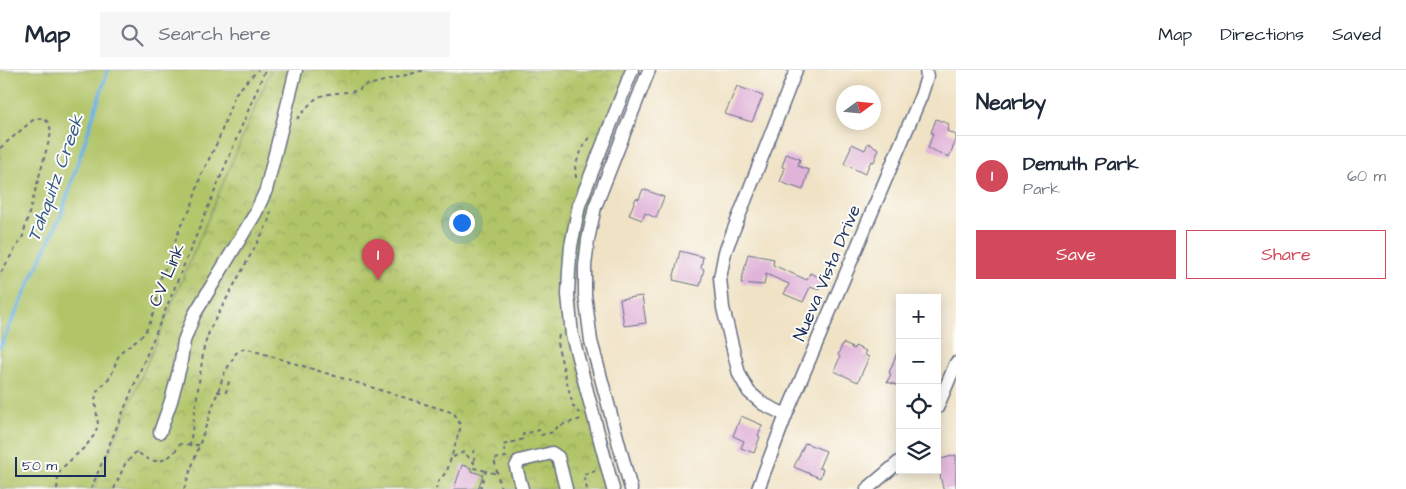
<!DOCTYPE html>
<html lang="en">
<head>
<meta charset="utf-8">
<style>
  body { margin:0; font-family:"Architects Daughter",sans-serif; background:#f6f6f7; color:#1f2937 }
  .controls { position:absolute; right:15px; bottom:15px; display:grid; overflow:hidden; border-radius:0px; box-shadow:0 2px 12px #0003 }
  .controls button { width:45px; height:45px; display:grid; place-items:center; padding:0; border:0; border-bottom:1px solid #e0e1e3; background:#fff; color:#1f2937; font:25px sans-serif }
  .compass { position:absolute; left:836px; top:15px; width:45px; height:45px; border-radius:50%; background:#fff; box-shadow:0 2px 12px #0003; rotate:75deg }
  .scale { position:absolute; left:15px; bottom:12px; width:91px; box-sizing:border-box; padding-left:5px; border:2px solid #1b2f5e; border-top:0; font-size:14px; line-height:18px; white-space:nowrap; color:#1b2f5e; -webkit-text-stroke:4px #fdfcf7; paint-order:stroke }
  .you { position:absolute; left:461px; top:152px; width:18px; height:18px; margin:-12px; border:4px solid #fff; border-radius:50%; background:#1a73e8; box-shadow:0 0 0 8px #1a73e833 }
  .badge { display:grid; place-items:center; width:32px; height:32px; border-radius:50%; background:#d1495b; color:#fff; font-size:16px; font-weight:700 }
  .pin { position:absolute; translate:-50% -41px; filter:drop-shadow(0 1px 2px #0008) }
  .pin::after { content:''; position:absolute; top:26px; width:18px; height:15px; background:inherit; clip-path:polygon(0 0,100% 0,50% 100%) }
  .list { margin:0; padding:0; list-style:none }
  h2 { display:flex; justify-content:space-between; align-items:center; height:65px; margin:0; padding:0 20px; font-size:21px }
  h2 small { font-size:16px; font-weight:400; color:#747a83 }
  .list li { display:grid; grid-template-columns:32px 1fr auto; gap:15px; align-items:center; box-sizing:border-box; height:80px; padding:0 20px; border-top:1px solid #e0e1e3 }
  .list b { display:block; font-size:19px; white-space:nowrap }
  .list p { margin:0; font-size:16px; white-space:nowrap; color:#747a83 }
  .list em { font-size:16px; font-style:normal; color:#747a83 }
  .actions { display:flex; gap:10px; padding:15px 20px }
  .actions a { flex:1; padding:11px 0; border:1px solid #d1495b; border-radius:0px; text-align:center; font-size:18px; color:#d1495b }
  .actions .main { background:#d1495b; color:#fff }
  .icon { flex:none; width:28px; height:28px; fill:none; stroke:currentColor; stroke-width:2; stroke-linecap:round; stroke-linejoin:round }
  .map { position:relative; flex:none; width:956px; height:419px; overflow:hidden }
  header { display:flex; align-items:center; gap:30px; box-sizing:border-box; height:70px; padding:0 25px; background:#fff; border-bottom:1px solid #e0e1e3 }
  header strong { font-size:24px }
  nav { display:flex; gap:28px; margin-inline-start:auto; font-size:18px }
  .search { width:350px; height:45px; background:#f6f6f7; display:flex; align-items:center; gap:12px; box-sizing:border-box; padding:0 18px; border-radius:0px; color:#747a83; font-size:19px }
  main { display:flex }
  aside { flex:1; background:#fff }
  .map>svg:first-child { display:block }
  .green { fill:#b1c568; stroke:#667a63 }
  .park { fill:url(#park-crowns); stroke:#667a63 }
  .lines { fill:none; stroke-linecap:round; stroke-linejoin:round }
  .stream { stroke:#67afde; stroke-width:4 }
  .building { fill:#e0b3d9 }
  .minor-casing { stroke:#666e82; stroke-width:15 }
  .path { stroke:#666e82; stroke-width:2; stroke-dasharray:4 4; stroke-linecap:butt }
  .minor { stroke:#fff; stroke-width:12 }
  .labels { text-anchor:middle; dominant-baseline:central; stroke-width:4; stroke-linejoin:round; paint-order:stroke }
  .street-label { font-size:18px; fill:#1b2f5e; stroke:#fdfcf7 }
  .water-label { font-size:19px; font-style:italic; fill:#365c8b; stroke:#fdfcf7 }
</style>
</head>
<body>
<header>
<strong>Map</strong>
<div class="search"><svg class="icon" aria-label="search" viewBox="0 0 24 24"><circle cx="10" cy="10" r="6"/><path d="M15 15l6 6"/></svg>Search here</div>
<nav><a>Map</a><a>Directions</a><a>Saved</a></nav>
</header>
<main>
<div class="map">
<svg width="956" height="419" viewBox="0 0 956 419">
  <defs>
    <pattern id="park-crowns" width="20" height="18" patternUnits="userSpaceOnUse" patternTransform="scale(1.25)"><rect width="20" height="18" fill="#b1c568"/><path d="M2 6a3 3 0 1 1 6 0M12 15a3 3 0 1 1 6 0" fill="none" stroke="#8fa059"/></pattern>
  </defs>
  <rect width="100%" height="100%" fill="#fdfcf7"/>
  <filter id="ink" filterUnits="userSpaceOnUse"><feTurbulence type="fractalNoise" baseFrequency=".02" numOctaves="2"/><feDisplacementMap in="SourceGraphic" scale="10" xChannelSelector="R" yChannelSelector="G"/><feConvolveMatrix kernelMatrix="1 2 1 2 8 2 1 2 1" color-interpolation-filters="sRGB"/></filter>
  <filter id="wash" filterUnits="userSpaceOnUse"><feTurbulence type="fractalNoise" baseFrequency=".0096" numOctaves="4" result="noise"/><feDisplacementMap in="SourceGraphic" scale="20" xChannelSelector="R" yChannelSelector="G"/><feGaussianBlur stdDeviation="1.12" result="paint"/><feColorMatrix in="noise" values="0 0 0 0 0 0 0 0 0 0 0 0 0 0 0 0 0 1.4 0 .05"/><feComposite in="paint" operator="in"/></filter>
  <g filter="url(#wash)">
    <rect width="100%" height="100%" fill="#f0e2c5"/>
    <polygon class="green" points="0,0 271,0 94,419 0,419"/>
    <polygon class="park" points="271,0 635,0 587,123 578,158 573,227 577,260 616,419 94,419"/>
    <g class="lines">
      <polyline class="stream" points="0,277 61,145 108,0"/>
    </g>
    <g id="blocks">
      <g class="building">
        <polygon points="737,16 763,26 752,52 725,44"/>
        <polygon points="936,49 949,54 947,61 956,65 956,70 949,87 928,78 933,63 931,63"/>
        <polygon points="868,73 879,79 874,92 871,91 865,104 844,94 852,74 865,80"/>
        <polygon points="786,84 800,89 798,96 809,100 803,120 780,112 785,98 782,97"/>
        <polygon points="643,119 664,127 656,148 645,143 642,150 629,145 636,128 639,129"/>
        <polygon points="680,181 703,187 701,198 704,199 700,216 673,210"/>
        <polygon points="748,184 774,189 773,195 807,210 810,203 824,209 819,220 810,217 803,232 784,224 789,214 766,204 764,215 741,213"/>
        <polygon points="642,226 646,253 624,256 620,229"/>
        <polygon points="843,273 854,279 855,276 866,281 864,284 869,287 858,312 834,301 840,287 838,285"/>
        <polygon points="899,278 900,278 900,316 887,312 891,304 889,303"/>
        <polygon points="741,346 762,355 758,366 760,367 754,383 741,378 744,371 733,366"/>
        <polygon points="805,373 826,381 819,398 823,399 820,408 794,397"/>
        <polygon points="956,385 956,419 943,419 937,390"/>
        <polygon points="462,395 471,398 471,401 483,405 478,419 454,419"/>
      </g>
    </g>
  </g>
  <g filter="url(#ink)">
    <use href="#blocks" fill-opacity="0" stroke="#666e82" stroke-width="1"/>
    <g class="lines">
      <defs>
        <g id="minor">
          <polyline points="937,338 956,293"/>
          <polyline points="786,345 763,334 749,322 739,304 723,238 720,208 725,182 796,0"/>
          <polyline points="160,362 171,331 180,297 184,271 194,245 255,144 266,120 296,0"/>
          <polyline points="522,419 516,397 519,391 552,383 558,387 566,419"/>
          <polyline points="613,419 572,265 568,225 569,200 571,176 579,135 632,0"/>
          <polyline points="631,419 591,271 585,224 585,196 588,170 595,137 649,0"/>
          <polyline points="758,419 786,345 921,26 927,7 926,0"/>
          <polyline points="867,419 900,391"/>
        </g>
      </defs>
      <use href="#minor" class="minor-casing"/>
      <g class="path">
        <path d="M297,49C303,43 309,33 317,28C327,22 347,23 360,20L361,17L425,0"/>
        <path d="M0,78L33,50C45,45 50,52 51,63L22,169C13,180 8,192 0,204"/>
        <polyline points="576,108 575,96 585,72 592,65"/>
        <polyline points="559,265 557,273 573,336 579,343"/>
        <polyline points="217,322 226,322 230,308"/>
        <polyline points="199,375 190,375 204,277 210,259 268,153 271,140"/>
        <polyline points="475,380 473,382 475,394"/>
        <polyline points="453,387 464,382 475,394 474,398 486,401"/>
        <polyline points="57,419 58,407 61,399 86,376 95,364 98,354 95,330 97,321 111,306 118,287 122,281 143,265 149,255 157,233 157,215 167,195 181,155 191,138 201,105 218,71 235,24 258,0"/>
        <polyline points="91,419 265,0"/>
        <path d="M114,419L125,394L137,381C152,397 169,393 180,374L190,375"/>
        <polyline points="184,419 224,304 236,283 245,278 454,343 461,356 447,401 438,412 436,419"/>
        <polyline points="480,419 486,401 497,404"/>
        <polyline points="501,419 494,389 506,387 503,375 524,369 523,364 539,360 541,365 554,362 558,356 581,349"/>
        <polyline points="587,419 583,405 595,401"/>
      </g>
      <use href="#minor" class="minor"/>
    </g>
  </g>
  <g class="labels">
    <g class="street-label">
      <text transform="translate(827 203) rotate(-67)">Nueva Vista Drive</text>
      <text transform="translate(167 205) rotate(-67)">CV Link</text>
    </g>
    <g class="water-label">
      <text transform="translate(56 108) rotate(-70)">Tahquitz Creek</text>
    </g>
  </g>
</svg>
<div class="controls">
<button>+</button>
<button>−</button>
<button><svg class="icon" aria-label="locate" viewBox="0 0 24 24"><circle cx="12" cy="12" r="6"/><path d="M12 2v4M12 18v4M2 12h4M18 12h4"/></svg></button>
<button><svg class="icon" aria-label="layers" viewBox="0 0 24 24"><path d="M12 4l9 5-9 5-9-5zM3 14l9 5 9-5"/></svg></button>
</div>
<svg class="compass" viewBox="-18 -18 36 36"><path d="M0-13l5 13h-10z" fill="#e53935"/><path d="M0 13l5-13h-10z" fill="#747a83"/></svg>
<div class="scale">50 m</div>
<div class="you"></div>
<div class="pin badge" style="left:378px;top:210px">1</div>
</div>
<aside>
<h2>Nearby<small></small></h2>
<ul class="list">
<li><span class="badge">1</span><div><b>Demuth Park</b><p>Park</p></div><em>60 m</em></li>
</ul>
<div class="actions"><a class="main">Save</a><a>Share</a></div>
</aside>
</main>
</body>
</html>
